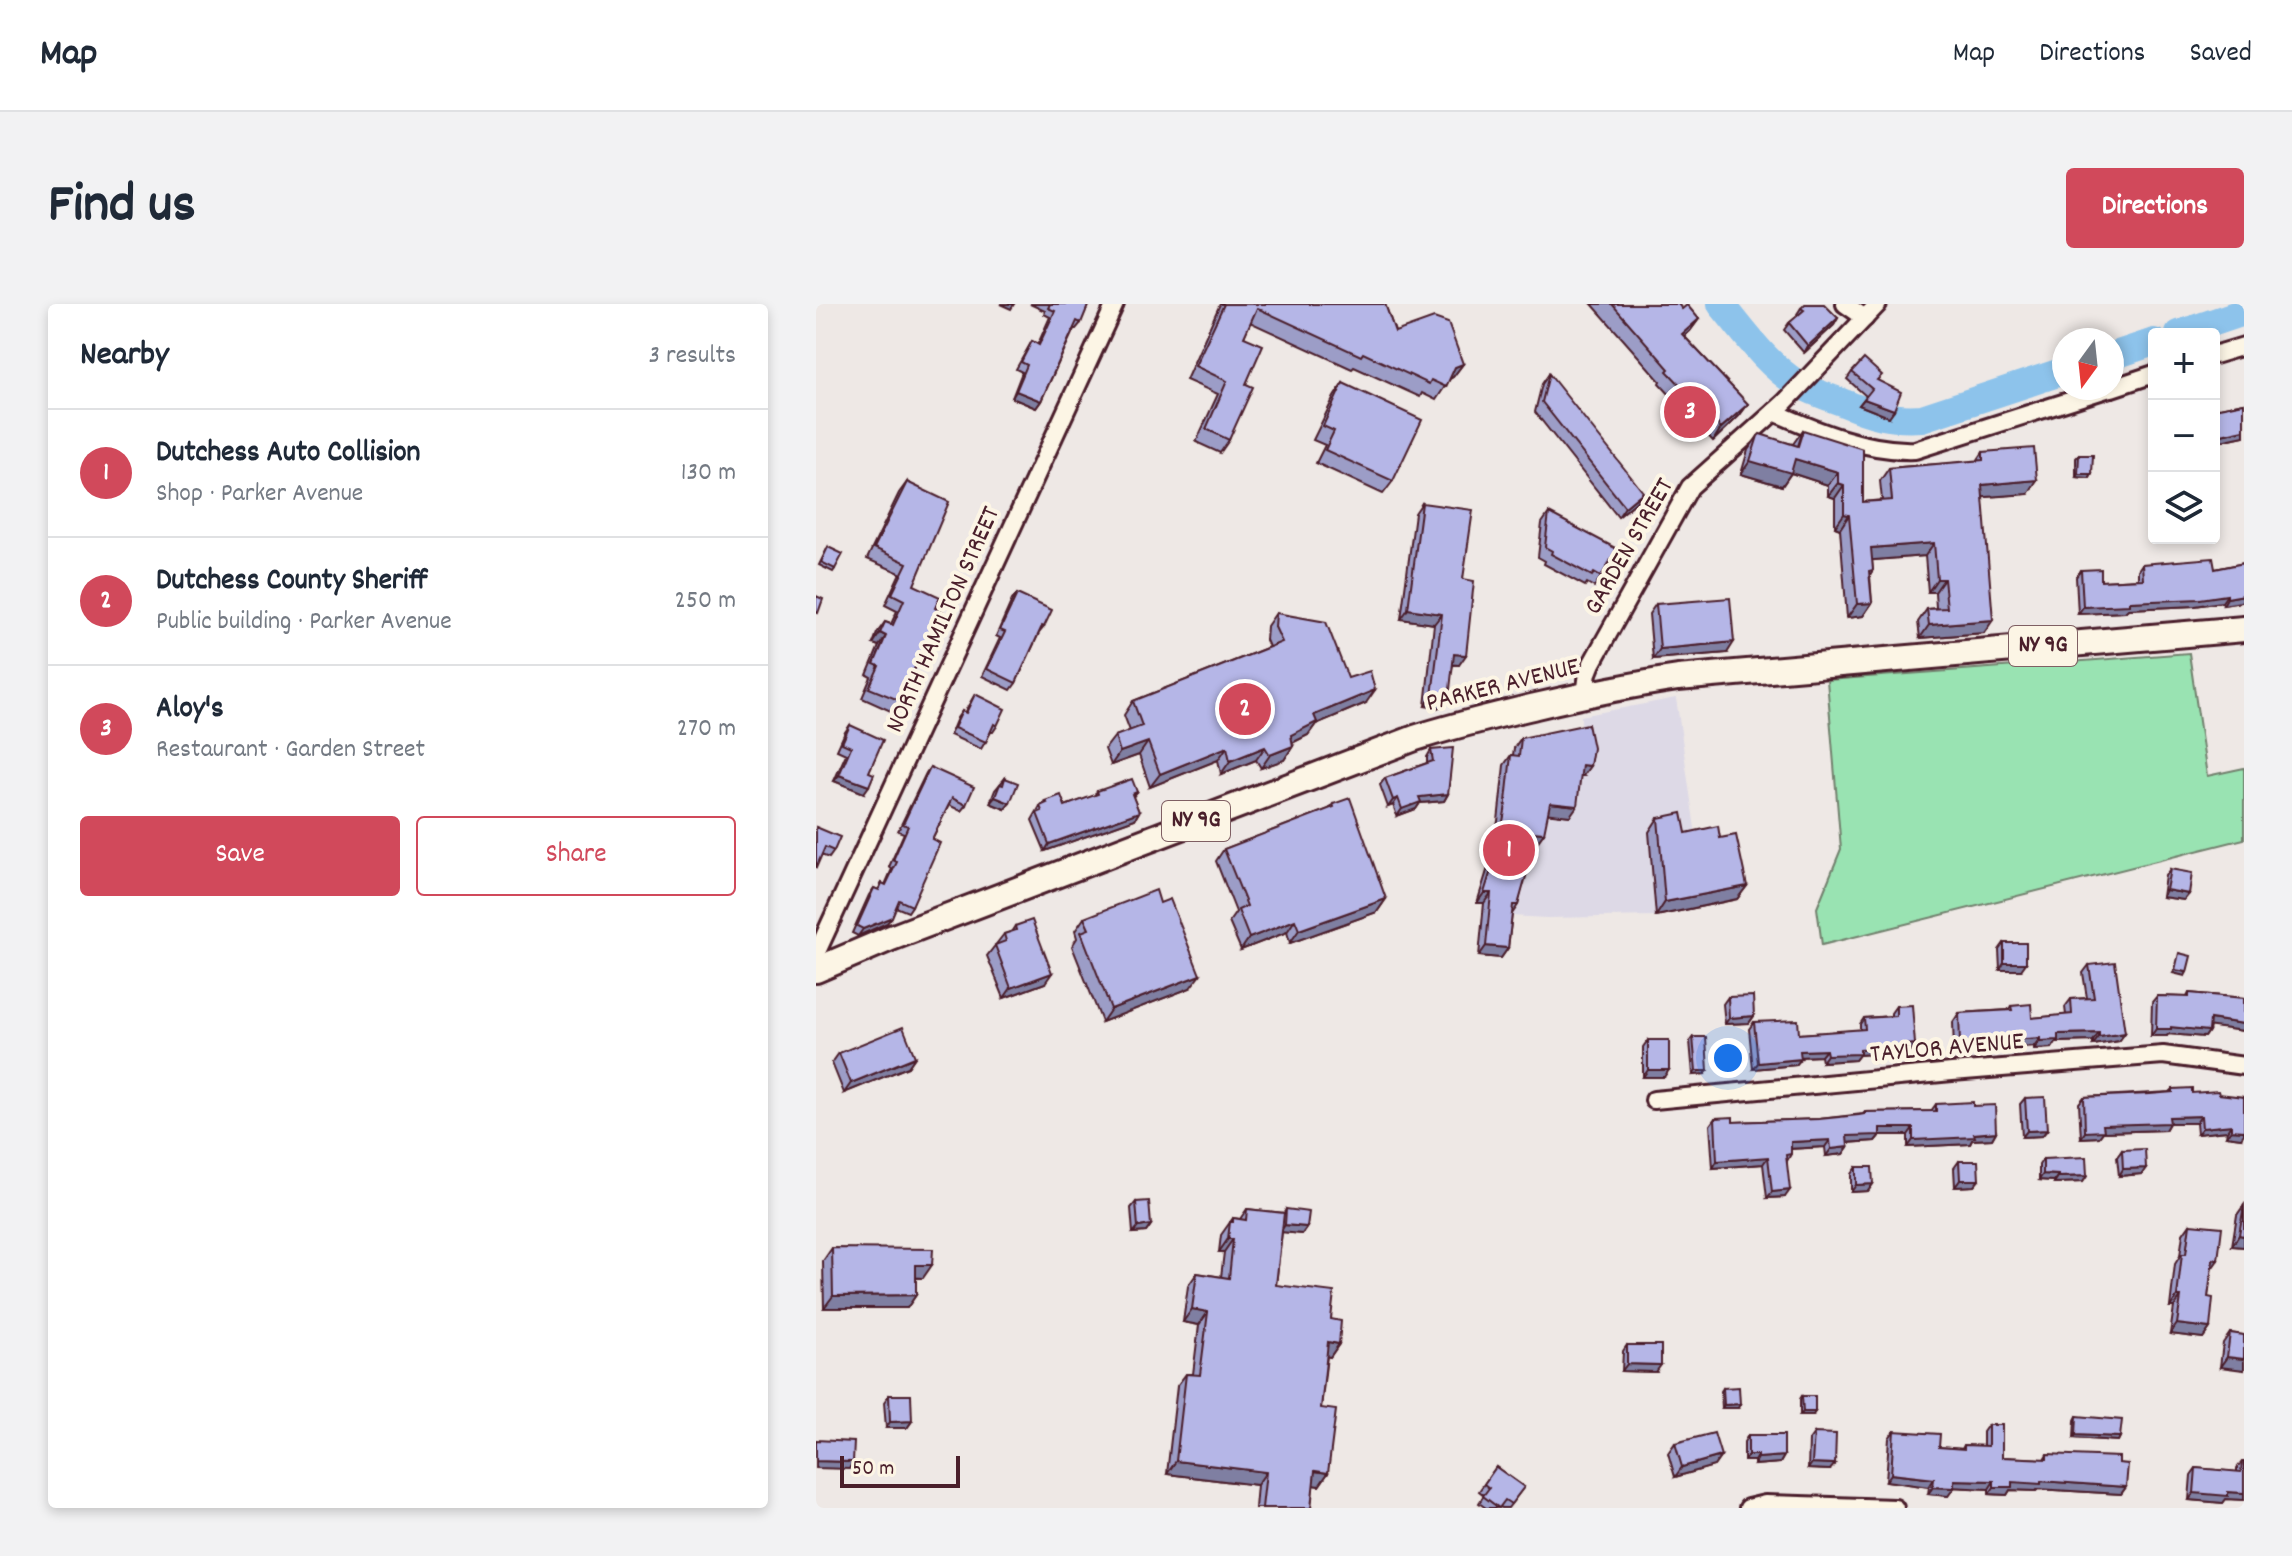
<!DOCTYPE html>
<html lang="en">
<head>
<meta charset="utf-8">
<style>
  body { margin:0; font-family:Dekko,sans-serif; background:#f2f2f3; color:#1f2937 }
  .controls { position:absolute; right:24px; top:24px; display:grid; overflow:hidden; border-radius:8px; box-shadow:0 4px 12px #0003 }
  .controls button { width:72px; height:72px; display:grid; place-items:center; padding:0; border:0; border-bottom:2px solid #e0e1e3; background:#fff; color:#1f2937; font:40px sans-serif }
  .compass { position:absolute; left:1236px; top:24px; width:72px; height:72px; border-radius:50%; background:#fff; box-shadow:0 4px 12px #0003; rotate:195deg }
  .scale { position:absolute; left:24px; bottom:20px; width:120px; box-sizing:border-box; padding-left:8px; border:4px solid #4a1f2b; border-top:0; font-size:22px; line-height:28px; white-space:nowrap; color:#4a1f2b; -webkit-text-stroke:6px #fcf5e5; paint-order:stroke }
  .you { position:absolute; left:912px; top:754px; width:28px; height:28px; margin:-20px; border:6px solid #fff; border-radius:50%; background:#1a73e8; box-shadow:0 0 0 12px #1a73e833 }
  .badge { display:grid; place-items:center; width:52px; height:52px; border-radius:50%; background:#d1495b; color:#fff; font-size:26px; font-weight:700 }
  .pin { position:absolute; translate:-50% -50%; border:4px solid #fff; box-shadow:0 2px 8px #0006 }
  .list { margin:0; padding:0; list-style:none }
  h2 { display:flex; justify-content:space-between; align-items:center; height:104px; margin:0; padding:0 32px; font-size:34px }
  h2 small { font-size:26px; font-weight:400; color:#747a83 }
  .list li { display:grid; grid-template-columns:52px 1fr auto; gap:24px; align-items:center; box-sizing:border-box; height:128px; padding:0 32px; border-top:2px solid #e0e1e3 }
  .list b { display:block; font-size:30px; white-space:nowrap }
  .list p { margin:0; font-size:26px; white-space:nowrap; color:#747a83 }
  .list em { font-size:26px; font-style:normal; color:#747a83 }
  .actions { display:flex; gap:16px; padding:24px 32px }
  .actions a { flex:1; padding:18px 0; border:2px solid #d1495b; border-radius:8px; text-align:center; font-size:28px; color:#d1495b }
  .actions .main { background:#d1495b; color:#fff }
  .icon { flex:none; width:44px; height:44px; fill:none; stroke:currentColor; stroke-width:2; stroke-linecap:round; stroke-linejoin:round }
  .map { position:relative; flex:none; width:1428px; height:1204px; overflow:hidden; border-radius:8px }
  header { display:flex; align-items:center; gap:48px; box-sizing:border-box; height:112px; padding:0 40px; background:#fff; border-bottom:2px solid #e0e1e3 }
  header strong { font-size:38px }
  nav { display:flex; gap:44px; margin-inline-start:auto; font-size:28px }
  .intro { display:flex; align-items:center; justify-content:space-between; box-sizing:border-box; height:192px; padding:0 48px }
  h1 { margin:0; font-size:56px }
  .button { padding:20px 36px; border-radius:8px; background:#d1495b; color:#fff; font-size:28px; font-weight:700 }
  main { display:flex; gap:48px; padding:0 48px }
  aside { flex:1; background:#fff; border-radius:8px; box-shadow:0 4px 12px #0003 }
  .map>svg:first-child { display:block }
  .built { fill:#ddd9e6 }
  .green { fill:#99e3b2; stroke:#72816e; stroke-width:2 }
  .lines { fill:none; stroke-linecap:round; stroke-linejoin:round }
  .river { stroke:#8dc3eb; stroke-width:28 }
  .street-casing { stroke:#4a1f2b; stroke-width:22 }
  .primary-casing { stroke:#4a1f2b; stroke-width:30 }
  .street { stroke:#fcf5e5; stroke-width:16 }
  .primary { stroke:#fcf5e5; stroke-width:24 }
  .wall { fill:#9c9dc7; stroke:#4a1f2b; stroke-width:2 }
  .shaded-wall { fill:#7f7fa2; stroke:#4a1f2b; stroke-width:2 }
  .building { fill:#b5b6e7; stroke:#4a1f2b; stroke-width:2 }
  .labels { text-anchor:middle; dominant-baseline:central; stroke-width:8; stroke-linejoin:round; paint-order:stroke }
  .shield { fill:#fcf5e5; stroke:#7f5f63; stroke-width:2 }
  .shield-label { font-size:24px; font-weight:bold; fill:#4a1f2b }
  .street-label { font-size:26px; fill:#4a1f2b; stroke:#fcf5e5 }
</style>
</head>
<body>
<header>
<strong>Map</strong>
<nav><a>Map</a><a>Directions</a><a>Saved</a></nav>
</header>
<div class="intro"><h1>Find us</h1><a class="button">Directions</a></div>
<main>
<aside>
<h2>Nearby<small>3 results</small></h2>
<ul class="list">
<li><span class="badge">1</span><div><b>Dutchess Auto Collision</b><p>Shop · Parker Avenue</p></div><em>130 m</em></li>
<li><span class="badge">2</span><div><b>Dutchess County Sheriff</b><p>Public building · Parker Avenue</p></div><em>250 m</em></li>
<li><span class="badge">3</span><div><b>Aloy's</b><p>Restaurant · Garden Street</p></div><em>270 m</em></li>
</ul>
<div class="actions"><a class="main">Save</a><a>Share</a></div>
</aside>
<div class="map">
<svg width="1428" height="1204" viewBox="0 0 1428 1204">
  <rect width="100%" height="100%" fill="#eee8e5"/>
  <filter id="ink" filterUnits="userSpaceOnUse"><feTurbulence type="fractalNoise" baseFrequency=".0125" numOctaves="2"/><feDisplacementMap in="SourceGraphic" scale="16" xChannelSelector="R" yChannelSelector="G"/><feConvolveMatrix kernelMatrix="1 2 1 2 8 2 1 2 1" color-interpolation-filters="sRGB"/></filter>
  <g filter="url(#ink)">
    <polygon class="built" points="860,394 881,538 911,545 921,595 840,612 731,614 695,612 710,538 727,509 765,431 765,412"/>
    <polygon class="green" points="1373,349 1391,472 1428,464 1428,535 1006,641 1001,604 1025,545 1011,376"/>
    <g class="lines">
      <g class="river">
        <path d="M905,0C929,29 950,60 982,80C997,88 1012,93 1028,99C1057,111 1074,116 1106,114L1248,67"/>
        <polyline points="1363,30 1428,8"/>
        <polyline points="1296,52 1338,38"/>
      </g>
      <defs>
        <g id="street">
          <polyline points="1029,0 1049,14"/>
          <polyline points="1398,51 1428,42"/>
          <polyline points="1296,84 1338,70"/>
          <path d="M958,108C1001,127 1052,148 1099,146L1294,84"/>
          <polyline points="769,391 772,369 776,359 874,183 968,99 1062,0"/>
          <polyline points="0,650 299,0"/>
          <polyline points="838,796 1136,768 1347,751 1428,762"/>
          <polyline points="932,1204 949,1200 1079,1204"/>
        </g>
        <path id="primary" d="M0,666L75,634L599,434C639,421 679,412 720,402C767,391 814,381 862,374L1428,325"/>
      </defs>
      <use href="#street" class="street-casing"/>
      <use href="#primary" class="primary-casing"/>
      <use href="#street" class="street"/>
      <use href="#primary" class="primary"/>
    </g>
    <g class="wall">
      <polygon points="214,0 268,0 265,19 260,25 258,25 225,97 220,104 196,94 206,68 200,65 216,37 222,40 234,13 228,10 229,7"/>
      <polygon points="404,0 569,0 579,28 647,60 637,73 634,75 620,96 606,89 604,93 538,63 536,65 434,18 428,33 430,80 413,136 404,149 380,138 402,90 370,76"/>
      <polygon points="776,0 862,0 866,5 883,15 874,27 868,32 932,100 923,112 897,137 843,79 844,77"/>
      <polygon points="985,4 1022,14 1018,21 988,49 968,26 973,19 982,12 981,10"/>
      <polygon points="1036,68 1062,77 1073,113 1043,101 1050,92 1031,75"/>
      <polygon points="733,70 820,198 802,213 719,108 726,80"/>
      <polygon points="527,79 577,177 567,190 500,159 509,141 497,136 518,93"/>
      <polygon points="1428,99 1428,132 1400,138 1398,129 1398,105"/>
      <polygon points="987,126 1047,198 1066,196 1064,177 1073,164 1161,157 1167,148 1212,190 1167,193 1168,329 1104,334 1102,318 1111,305 1120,304 1119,288 1112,288 1109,252 1056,256 1057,266 1054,271 1056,299 1047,312 1031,314 1024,225 1019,223 1019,194 1012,192 1012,181 975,169 966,182 925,170 932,146 942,132 977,140"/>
      <polygon points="1263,151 1276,170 1274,174 1260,173 1260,154"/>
      <polygon points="91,178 98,281 119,304 101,360 85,397 77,408 46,394 55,373 51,371 63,342 57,340 61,329 69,318 75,320 81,307 69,301 84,269 51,255 83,189"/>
      <polygon points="606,199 647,275 643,361 637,361 626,404 609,402 618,320 585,315 599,209"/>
      <polygon points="733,209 785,273 778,283 771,279 769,282 728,260 729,257 722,253 726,219"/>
      <polygon points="12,243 19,265 17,268 3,261"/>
      <polygon points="1428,259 1428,295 1425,298 1407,301 1406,298 1379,302 1312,305 1309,308 1262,310 1260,273 1265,266 1285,277 1322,275 1322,266 1326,260 1399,265"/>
      <polygon points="201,290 228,323 223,329 200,379 195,386 166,372 184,334 180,332 196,296"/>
      <polygon points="840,300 911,349 837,355 833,310"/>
      <polygon points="460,309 532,374 550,399 500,420 492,431 476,439 477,442 468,456 445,464 440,456 405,470 402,456 334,483 323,451 295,461 289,445 299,432 314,427 308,411 317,397 453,343 450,336 451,322"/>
      <polygon points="159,390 181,422 177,428 175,428 165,445 134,431 141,414 146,407 148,409"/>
      <polygon points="34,421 48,489 18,477 30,450 21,446 29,428"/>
      <polygon points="705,434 767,472 764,472 754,512 732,509 721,539 717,538 702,601 696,610 692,644 685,654 663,652 668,599 661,599 675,554 682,517 688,461 695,451 697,451 698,444"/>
      <polygon points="615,446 632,490 628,497 604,499 600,505 581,512 577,501 572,503 564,481 569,474 611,459 611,453"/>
      <polygon points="114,463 150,501 145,507 133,501 116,535 96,602 92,608 80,603 71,619 42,632 36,629 53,591 58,584 62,586 66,579 69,581 76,565 73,563 88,529 82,527 110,469"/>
      <polygon points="189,474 189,505 174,499 179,486"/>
      <polygon points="281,487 321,488 317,493 323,508 319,515 229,547 216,516 224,502 229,497 249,502 278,492"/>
      <polygon points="517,500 570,595 561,608 474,639 471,628 425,646 413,618 420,608 400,557 408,545 513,505"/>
      <polygon points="842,514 870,529 904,534 931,582 921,595 840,612 833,528"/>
      <polygon points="0,523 18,547 13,554 5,551"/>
      <polygon points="1354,565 1373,590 1368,596 1346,593 1349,572"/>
      <polygon points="268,614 374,684 286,718 256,642 261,634 259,627"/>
      <polygon points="199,622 229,679 188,694 171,652 188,630 195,628"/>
      <polygon points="1188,639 1205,666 1184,666 1183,646"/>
      <polygon points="1273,661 1309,729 1303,737 1277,741 1277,737 1240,738 1236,744 1218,745 1218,742 1138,747 1137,718 1143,709 1192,706 1195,702 1216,714 1250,711 1249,703 1255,695 1271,694 1267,669"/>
      <polygon points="1373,689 1428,694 1428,727 1394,722 1393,727 1389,733 1352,730 1351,732 1335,732 1336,698 1341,692 1371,693"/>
      <polygon points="912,693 938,712 933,719 909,720 907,700"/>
      <polygon points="1080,702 1095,747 1043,751 1039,756 1006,758 1005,752 984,753 980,761 937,765 933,725 938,718 983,730 1044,726 1044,720 1048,714 1075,712 1075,709"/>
      <polygon points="877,733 889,770 877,771 874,737"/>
      <polygon points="832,736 848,773 827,773 827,743"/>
      <polygon points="23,749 99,753 92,763 28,789 16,759"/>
      <polygon points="1357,785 1376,789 1403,790 1425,834 1410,832 1411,827 1381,830 1380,819 1353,819 1349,826 1287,828 1283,833 1265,834 1263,799 1268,793 1354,788"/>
      <polygon points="1209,794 1231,826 1226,832 1206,833 1204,800"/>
      <polygon points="1120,800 1157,802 1180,828 1176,835 1156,836 1154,840 1092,843 1092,831 1064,831 1059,837 1031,839 1032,843 1027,850 1010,852 1009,843 975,845 975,850 971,857 969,893 951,894 947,860 897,864 894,821 899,814 917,818 1003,815 1047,810 1049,808 1115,807"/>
      <polygon points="1306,846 1326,870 1303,872 1301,853"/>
      <polygon points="1227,855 1271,872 1267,878 1238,879 1238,877 1223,876 1223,861"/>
      <polygon points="1143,857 1163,876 1158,882 1139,883 1138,864"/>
      <polygon points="1040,863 1057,880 1052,887 1035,888 1035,870"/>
      <polygon points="320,898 335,921 330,928 317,929 315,904"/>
      <polygon points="1428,901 1428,943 1416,942 1421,911"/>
      <polygon points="431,905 468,909 470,905 491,923 486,930 466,928 460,981 515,1015 523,1040 514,1053 511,1052 505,1104 512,1169 503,1182 497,1181 495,1204 439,1204 441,1181 351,1170 361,1082 370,1070 377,1070 383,1021 367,1018 372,982 381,969 405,973 408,948 403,948 405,931 417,914 424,915"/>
      <polygon points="1374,920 1395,965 1392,993 1394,1024 1387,1034 1354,1030 1358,1003 1354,1003 1359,960 1364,952 1367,930"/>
      <polygon points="16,944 107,974 100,974 100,991 91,1004 8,1004 7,957"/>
      <polygon points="1414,1029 1428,1031 1404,1063 1407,1039"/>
      <polygon points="811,1041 840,1068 806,1067 807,1047"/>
      <polygon points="907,1084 922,1104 906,1104 905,1087"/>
      <polygon points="73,1091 96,1117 91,1124 70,1124 68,1098"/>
      <polygon points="986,1092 997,1111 984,1111 984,1095"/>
      <polygon points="1261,1112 1304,1133 1302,1137 1258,1134 1259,1116"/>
      <polygon points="1172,1121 1186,1153 1228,1155 1231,1150 1303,1159 1310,1183 1305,1190 1222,1185 1220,1187 1194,1186 1191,1191 1173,1190 1173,1185 1138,1183 1132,1192 1112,1190 1113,1183 1070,1177 1073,1134 1078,1127 1123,1143 1146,1145 1148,1141 1167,1142 1167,1128"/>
      <polygon points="998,1129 1014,1166 992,1165 993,1136"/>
      <polygon points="932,1131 968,1152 964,1159 938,1161 938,1157 928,1157 928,1138"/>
      <polygon points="859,1139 905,1152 898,1162 859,1173 852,1149"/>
      <polygon points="1426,1158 1428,1158 1428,1196 1410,1195 1407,1199 1373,1196 1375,1171 1380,1164 1421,1168 1421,1164"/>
      <polygon points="680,1163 708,1183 692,1204 686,1204 684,1203 683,1204 670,1204 663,1199 668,1191 663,1187"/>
    </g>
    <g class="shaded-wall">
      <polygon points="184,0 198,0 195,5"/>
      <polygon points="1022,14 1018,21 988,49 992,42"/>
      <polygon points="883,15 874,27 857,42 866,30"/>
      <polygon points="647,60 637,73 630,76 639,63"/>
      <polygon points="200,87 225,97 220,104 196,94"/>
      <polygon points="1048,95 1078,106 1073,113 1043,101"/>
      <polygon points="932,100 923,112 897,137 905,124"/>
      <polygon points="1428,126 1428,132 1400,138 1405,131"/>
      <polygon points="979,155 1022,168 1012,181 975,169 966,182 925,170 934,157"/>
      <polygon points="1262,170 1276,170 1274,174 1260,173"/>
      <polygon points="1221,176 1212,190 1156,194 1166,181"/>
      <polygon points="1022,179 1028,181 1019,194 1012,192"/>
      <polygon points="827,188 820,198 802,213 809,203"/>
      <polygon points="1028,210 1033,211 1024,225 1019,223"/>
      <polygon points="1118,239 1109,252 1046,257 1055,244"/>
      <polygon points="1121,275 1128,275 1119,288 1112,288"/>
      <polygon points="1411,291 1406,298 1379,302 1312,305 1309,308 1262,310 1267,303 1314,298"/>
      <polygon points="1428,291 1428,295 1425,298 1407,301 1411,294"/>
      <polygon points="1056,299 1047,312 1031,314 1041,300"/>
      <polygon points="592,305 626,310 618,320 585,315"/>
      <polygon points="1177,316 1168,329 1104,334 1113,321"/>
      <polygon points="64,329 70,332 63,342 57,340"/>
      <polygon points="918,338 911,349 837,355 844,345"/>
      <polygon points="638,350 650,351 643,361 631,360"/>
      <polygon points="559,386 550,399 500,420 492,431 466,444 475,431 498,411"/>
      <polygon points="616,392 633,394 626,404 609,402"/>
      <polygon points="332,438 323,451 295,461 304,448"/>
      <polygon points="477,442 468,456 445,464 454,451"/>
      <polygon points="411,443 402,456 334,483 344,470"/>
      <polygon points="449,443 440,456 405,470 414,457"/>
      <polygon points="766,461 774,462 767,472 759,471"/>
      <polygon points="23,471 53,482 48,489 18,477"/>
      <polygon points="632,490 628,497 604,499 600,505 581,512 586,505 603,493"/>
      <polygon points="179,493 194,499 189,505 174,499"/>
      <polygon points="582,494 577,501 572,503 577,496"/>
      <polygon points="734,499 761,502 754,512 727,509"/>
      <polygon points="323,508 319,515 229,547 233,540"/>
      <polygon points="717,528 728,529 721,539 710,538"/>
      <polygon points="931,582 921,595 840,612 849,598"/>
      <polygon points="1350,586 1373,590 1368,596 1346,593"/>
      <polygon points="668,589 675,589 668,599 661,599"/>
      <polygon points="570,595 561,608 474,639 483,626"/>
      <polygon points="76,613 71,619 42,632 47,625"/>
      <polygon points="479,616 471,628 425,646 433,634"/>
      <polygon points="670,642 692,644 685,654 663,652"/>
      <polygon points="1188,659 1210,659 1205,666 1184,666"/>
      <polygon points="1359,666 1371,668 1369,672 1357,669"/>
      <polygon points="236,669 229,679 188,694 195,684"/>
      <polygon points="384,671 374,684 286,718 295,705"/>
      <polygon points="938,712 933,719 909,720 913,714"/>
      <polygon points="1394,715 1428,720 1428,727 1390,722"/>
      <polygon points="1355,723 1393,727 1389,733 1352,730 1351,732 1335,732 1340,725"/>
      <polygon points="1283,729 1277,737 1240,738 1236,744 1218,745 1224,737 1242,730"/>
      <polygon points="1309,729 1303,737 1277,741 1283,733"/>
      <polygon points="1224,734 1218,742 1138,747 1144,739"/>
      <polygon points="1099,740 1095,747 1043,751 1039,756 1006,758 1011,751 1044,745"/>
      <polygon points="1010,746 1005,752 980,753 984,747"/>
      <polygon points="99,753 92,763 28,789 35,779"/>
      <polygon points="985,755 980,761 937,765 942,759"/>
      <polygon points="832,766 853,766 848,773 827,773"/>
      <polygon points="880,767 892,767 889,770 877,771"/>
      <polygon points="1385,812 1380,819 1353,819 1349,826 1287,828 1283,833 1265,834 1269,828 1287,821 1353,813"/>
      <polygon points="1415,821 1411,827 1381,830 1386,824"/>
      <polygon points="1064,824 1097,824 1092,831 1064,831 1059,837 1026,839 1031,832"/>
      <polygon points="1231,826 1226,832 1206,833 1211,827"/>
      <polygon points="1415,826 1428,827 1428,830 1425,834 1410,832"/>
      <polygon points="1180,828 1176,835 1156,836 1154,840 1092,843 1097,836"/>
      <polygon points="1014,836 1009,843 970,845 975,838"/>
      <polygon points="1032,843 1027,850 1010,852 1015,845"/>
      <polygon points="952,853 947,860 897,864 901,857"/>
      <polygon points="1330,864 1326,870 1303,872 1307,865"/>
      <polygon points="1227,870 1242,871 1238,877 1223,876"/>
      <polygon points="1271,872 1267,878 1238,879 1242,873"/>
      <polygon points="1144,876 1163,876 1158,882 1139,883"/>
      <polygon points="1057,880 1052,887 1035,888 1040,881"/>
      <polygon points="974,886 969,893 951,894 956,888"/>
      <polygon points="335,921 330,928 317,929 322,923"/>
      <polygon points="469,921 491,923 486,930 464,928"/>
      <polygon points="1423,931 1428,932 1428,943 1416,942"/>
      <polygon points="412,935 417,935 408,948 403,948"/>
      <polygon points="1397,955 1402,956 1395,966"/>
      <polygon points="100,961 116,961 107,974 91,973"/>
      <polygon points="100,991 91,1004 8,1004 17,992"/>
      <polygon points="1361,993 1365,993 1358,1003 1354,1003"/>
      <polygon points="376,1005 392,1008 383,1021 367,1018"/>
      <polygon points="1361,1020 1394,1024 1387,1034 1354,1030"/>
      <polygon points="512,1038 523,1040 514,1053 503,1051"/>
      <polygon points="1411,1053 1428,1055 1428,1066 1404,1063"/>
      <polygon points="811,1060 845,1061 840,1068 806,1067"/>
      <polygon points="924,1100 922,1104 906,1104 908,1101"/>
      <polygon points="987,1108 999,1108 997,1111 984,1111"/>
      <polygon points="96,1117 91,1124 70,1124 74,1118"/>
      <polygon points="1260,1131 1304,1133 1302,1137 1258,1134"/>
      <polygon points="932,1151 942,1151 938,1157 928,1157"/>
      <polygon points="905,1152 898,1162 859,1173 866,1163"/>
      <polygon points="968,1152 964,1159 938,1161 942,1154"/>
      <polygon points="0,1157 37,1158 33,1165 0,1164"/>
      <polygon points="360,1157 450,1168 441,1181 351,1170"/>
      <polygon points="996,1159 1019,1160 1014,1166 992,1165"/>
      <polygon points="499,1167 512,1169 503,1182 490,1180"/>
      <polygon points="1075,1170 1118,1175 1113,1183 1070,1177"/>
      <polygon points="1138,1176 1178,1177 1173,1185 1133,1183"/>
      <polygon points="1225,1177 1310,1183 1305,1190 1222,1185 1220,1187 1194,1186 1191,1191 1173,1190 1178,1183 1196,1178"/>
      <polygon points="1117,1183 1138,1184 1132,1192 1112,1190"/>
      <polygon points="1412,1188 1428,1189 1428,1196 1410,1195 1407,1199 1373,1196 1378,1189"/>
    </g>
    <g class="building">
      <polygon points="234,0 268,0 272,2 265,19 261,17 225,97 200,87 211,61 205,58 216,37 223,41 239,7 232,4"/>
      <polygon points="408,0 569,0 579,28 618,14 632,19 647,60 639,63 630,83 615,76 613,80 547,49 545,52 441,4 428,33 447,41 430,80 437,83 413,136 390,125 411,77 379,62"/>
      <polygon points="796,0 862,0 866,5 871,1 883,15 866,30 932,100 905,124 851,67 853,65"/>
      <polygon points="989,0 1008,0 1022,14 992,42 973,19 988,6 985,4"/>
      <polygon points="1048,55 1066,71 1061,76 1085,88 1078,106 1048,95 1056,85 1036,68"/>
      <polygon points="733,70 827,188 809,203 726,98"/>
      <polygon points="527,79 606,116 577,177 509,146 518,127 507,122"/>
      <polygon points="1428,99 1428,126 1405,131 1403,122 1398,124 1398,105"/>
      <polygon points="987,126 1047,145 1047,198 1076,196 1073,164 1167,156 1167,148 1218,144 1221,176 1166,181 1177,316 1113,321 1111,305 1131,304 1128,275 1121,275 1118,239 1055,244 1057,266 1053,267 1056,299 1041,300 1033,211 1028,210 1028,181 1022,179 1022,168 979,155 975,169 934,157 942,132 944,130 982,142"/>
      <polygon points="1263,151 1277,151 1276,170 1262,170"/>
      <polygon points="91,178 133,198 98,281 124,293 119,304 127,308 106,352 104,351 85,397 53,384 63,362 58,360 70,332 64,329 69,318 77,321 88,296 76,290 91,259 58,244"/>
      <polygon points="606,199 657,206 647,275 658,277 650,351 638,350 633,394 616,392 626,310 592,305"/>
      <polygon points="733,209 801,245 785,273 778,269 776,272 735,250 736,247 729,243"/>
      <polygon points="12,243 27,250 19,265 5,258"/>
      <polygon points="1397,254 1399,265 1428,259 1428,291 1411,294 1411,291 1384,295 1314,298 1314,301 1267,303 1265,266 1285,265 1285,277 1327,275 1326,260"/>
      <polygon points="201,290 236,306 228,323 226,322 200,379 171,365 189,328 184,326"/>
      <polygon points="0,292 7,295 2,309 0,308"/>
      <polygon points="914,294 918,338 844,345 840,300"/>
      <polygon points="460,309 510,318 532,374 554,367 559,386 498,411 501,418 475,431 477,442 454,451 449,443 414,457 411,443 344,470 332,438 304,448 299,432 326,422 317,397 466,338 459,323"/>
      <polygon points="159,390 189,405 181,422 178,420 170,438 138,424 146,407 150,409"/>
      <polygon points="772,420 777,444 774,462 766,461 761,502 734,499 728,529 717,528 716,551 702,601 697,601 692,644 670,642 675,589 668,589 682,544 689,507 695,451 703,452 705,434"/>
      <polygon points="34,421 67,436 53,468 58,470 53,482 23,471 35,443 26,439"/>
      <polygon points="637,444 632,490 603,493 605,498 586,505 582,494 577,496 569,474 617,457 615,446"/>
      <polygon points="114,463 158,483 150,501 136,494 116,535 124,539 96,602 83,596 76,613 47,625 41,622 58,584 63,586 66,579 70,581 81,558 77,556 92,522 87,520"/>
      <polygon points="189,474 202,479 194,499 179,493 184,480 187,481"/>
      <polygon points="316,475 321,488 316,490 323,508 233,540 221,509 226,507 224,502 231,499 229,497 245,491 249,502 282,490 281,487"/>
      <polygon points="534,494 570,595 483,626 479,616 433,634 422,606 431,602 408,545 518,503 517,500"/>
      <polygon points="866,509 870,529 902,522 904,534 920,531 931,582 849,598 842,514"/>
      <polygon points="0,523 24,533 18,547 9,543 0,564"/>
      <polygon points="1354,565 1376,569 1373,590 1350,586"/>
      <polygon points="340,586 344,599 354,595 384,671 295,705 265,628 273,625 268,614"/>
      <polygon points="216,616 236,669 195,684 179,641 190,637 188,630 200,626 199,622"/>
      <rect x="1188" y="639" width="22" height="20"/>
      <polygon points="1363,649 1375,652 1371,668 1359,666"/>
      <polygon points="1299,658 1309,729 1283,733 1283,729 1242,730 1242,736 1224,737 1224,734 1144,739 1143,709 1196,706 1195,702 1215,700 1216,714 1256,710 1255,695 1278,694 1273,661"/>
      <polygon points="1373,689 1428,694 1428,720 1394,715 1393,727 1355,723 1355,725 1340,725 1341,692 1373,693"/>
      <polygon points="937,692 938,712 913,714 912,693"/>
      <polygon points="1096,701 1099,740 1044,745 1044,750 1011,751 1010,746 984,747 985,755 942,759 938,718 982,716 983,730 1049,725 1048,714 1080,712 1080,702"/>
      <polygon points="87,723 99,753 35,779 23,749"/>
      <polygon points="877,733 890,733 892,767 880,767"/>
      <rect x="832" y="736" width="21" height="30"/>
      <polygon points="1376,784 1376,789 1402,787 1403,790 1428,793 1428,827 1415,826 1415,821 1386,824 1385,812 1353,813 1354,819 1287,821 1288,827 1269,828 1268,793 1334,790 1357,788 1357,785"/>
      <polygon points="1229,793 1231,826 1211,827 1209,794"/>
      <polygon points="1157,798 1157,802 1179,801 1180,828 1158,830 1159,833 1097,836 1097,824 1064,824 1064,831 1031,832 1032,843 1015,845 1014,836 975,838 975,850 970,851 974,886 956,888 952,853 901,857 899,814 917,813 917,818 1003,815 1043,811 1049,810 1049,808 1120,807 1120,800"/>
      <polygon points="1329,845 1330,864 1307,865 1306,846"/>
      <polygon points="1270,853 1271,872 1242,873 1242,871 1227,870 1227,855"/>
      <polygon points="1143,857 1162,857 1163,876 1144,876"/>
      <polygon points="1040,863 1056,863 1057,880 1040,881"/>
      <polygon points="333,897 335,921 322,923 320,898"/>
      <polygon points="1428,901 1428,932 1423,931"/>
      <polygon points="431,905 468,909 460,981 518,988 515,1015 525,1017 523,1040 512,1038 505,1104 520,1106 512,1169 499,1167 495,1204 446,1204 450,1168 360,1157 370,1070 384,1071 392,1008 376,1005 381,969 413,974 417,935 412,935 414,918 417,918 417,914 430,916"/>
      <polygon points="470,905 493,908 491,923 469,921"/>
      <polygon points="1374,920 1406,923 1402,956 1397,955 1392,993 1397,994 1394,1024 1361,1020 1365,993 1361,993 1366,950 1370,950"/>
      <polygon points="16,944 117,945 116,961 100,961 100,991 17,992"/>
      <polygon points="1414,1029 1428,1031 1428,1055 1411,1053"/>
      <polygon points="811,1041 845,1041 845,1061 811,1060"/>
      <polygon points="923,1083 924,1100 908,1101 907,1084"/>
      <polygon points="73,1091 95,1091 96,1117 74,1118"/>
      <polygon points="986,1092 999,1092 999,1108 987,1108"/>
      <polygon points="1261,1112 1306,1116 1304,1133 1260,1131"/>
      <polygon points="1172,1121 1186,1121 1186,1153 1231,1155 1231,1150 1303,1153 1303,1159 1312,1160 1310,1183 1225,1177 1225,1180 1196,1178 1196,1183 1178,1183 1178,1177 1138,1176 1138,1184 1117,1183 1118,1175 1075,1170 1078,1127 1124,1130 1123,1143 1148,1145 1148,1141 1172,1142"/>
      <polygon points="898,1129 905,1152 866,1163 859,1139"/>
      <polygon points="998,1129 1020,1130 1019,1160 996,1159"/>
      <polygon points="932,1131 968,1131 968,1152 942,1154 942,1151 932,1151"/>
      <polygon points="0,1136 38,1138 37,1158 0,1157"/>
      <polygon points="1426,1158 1428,1158 1428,1189 1412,1188 1412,1192 1378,1189 1380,1164 1425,1168"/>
      <polygon points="680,1163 708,1183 695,1200 689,1196 683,1204 667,1192 673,1184 668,1180"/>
    </g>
  </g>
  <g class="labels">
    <g class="shield">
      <rect x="1193" y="322" width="68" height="40" rx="6"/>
      <rect x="346" y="497" width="68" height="40" rx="6"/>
    </g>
    <g class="shield-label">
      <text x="1227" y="342">NY 9G</text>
      <text x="380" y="517">NY 9G</text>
    </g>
    <g class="street-label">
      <text transform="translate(814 243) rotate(-60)">GARDEN STREET</text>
      <text transform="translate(128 316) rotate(-66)">NORTH HAMILTON STREET</text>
      <text transform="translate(687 382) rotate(-14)">PARKER AVENUE</text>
      <text transform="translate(1131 745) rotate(-5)">TAYLOR AVENUE</text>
    </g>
  </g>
</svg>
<div class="controls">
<button>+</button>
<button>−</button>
<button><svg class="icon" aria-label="layers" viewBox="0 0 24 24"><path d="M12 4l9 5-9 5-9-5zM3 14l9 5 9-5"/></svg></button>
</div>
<svg class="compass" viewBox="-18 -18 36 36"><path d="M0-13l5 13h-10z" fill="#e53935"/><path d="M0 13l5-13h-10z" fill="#747a83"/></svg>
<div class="scale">50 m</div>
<div class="you"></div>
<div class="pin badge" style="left:693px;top:546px">1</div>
<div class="pin badge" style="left:429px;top:405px">2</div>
<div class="pin badge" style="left:874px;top:108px">3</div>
</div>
</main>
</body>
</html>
